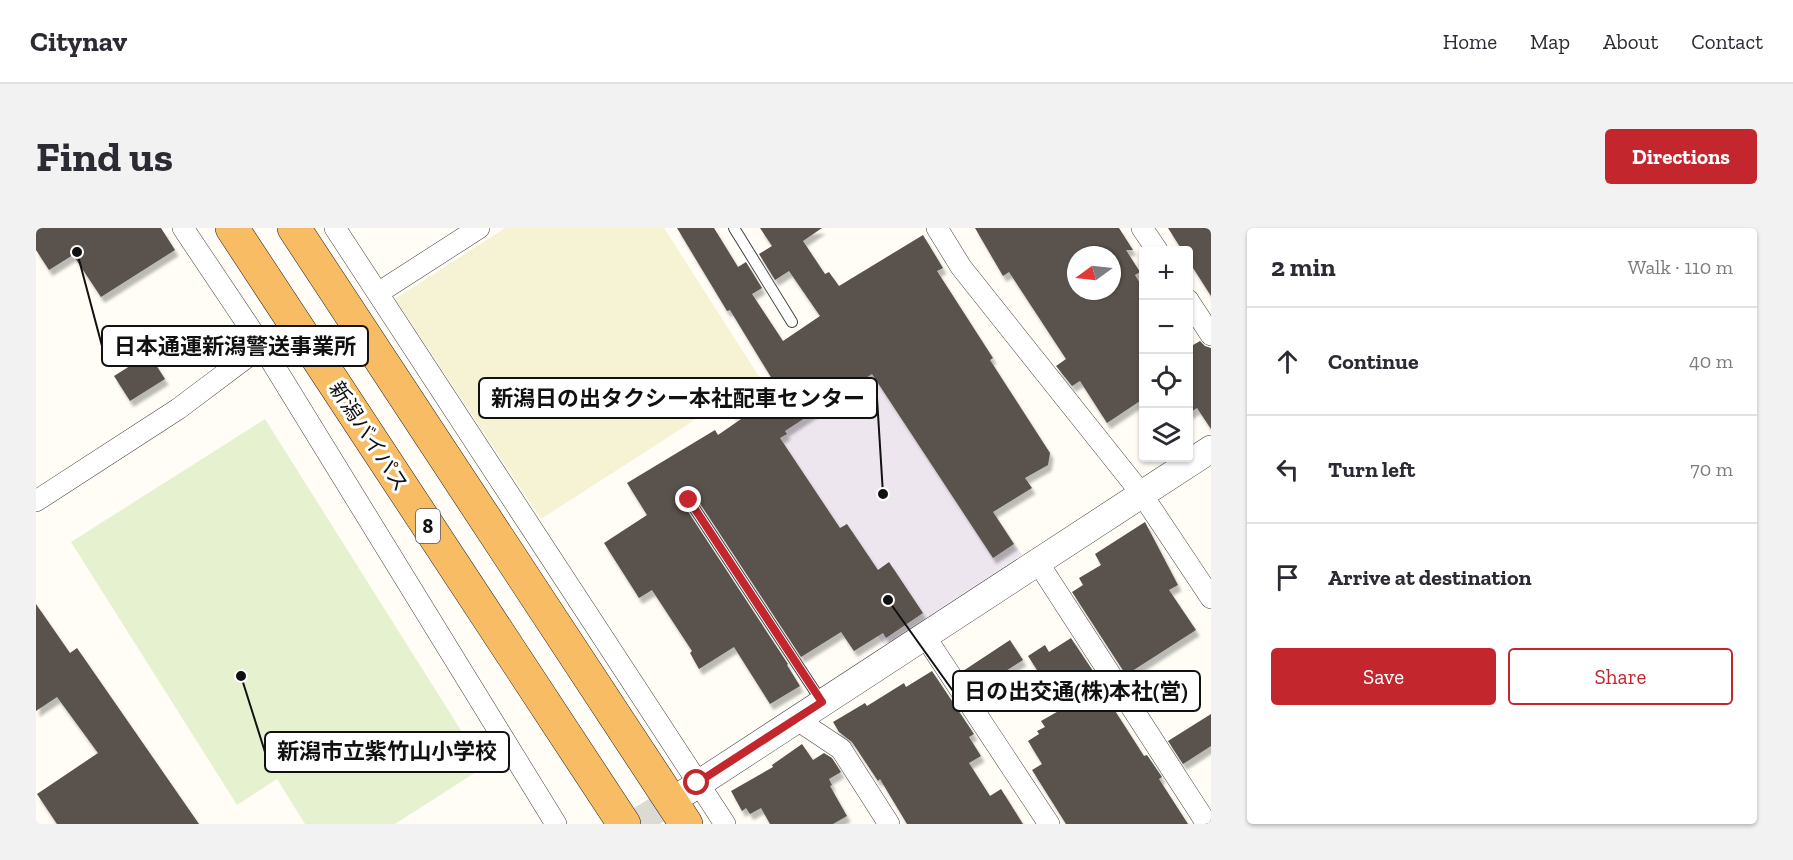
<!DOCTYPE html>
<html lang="en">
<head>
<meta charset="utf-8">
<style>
  body { margin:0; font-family:"Zilla Slab","Noto Sans JP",serif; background:#f2f2f3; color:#2b2b33 }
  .controls { position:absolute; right:18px; top:18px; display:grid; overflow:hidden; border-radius:6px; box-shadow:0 2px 4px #0004 }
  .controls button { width:54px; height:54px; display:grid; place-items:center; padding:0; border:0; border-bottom:2px solid #e1e1e2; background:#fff; color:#2b2b33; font:30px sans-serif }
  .compass { position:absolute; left:1031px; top:18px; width:54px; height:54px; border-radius:50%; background:#fff; box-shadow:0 2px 4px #0004; rotate:255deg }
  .stop { position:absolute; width:18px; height:18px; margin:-14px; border:4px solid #c4262e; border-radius:50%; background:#fff }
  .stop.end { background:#c4262e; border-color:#fff; box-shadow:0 2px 6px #0008 }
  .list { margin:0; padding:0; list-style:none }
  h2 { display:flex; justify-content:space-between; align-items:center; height:78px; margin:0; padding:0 24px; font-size:26px }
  h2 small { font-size:20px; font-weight:400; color:#7c7c81 }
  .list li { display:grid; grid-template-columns:39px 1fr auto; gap:18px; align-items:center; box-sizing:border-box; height:108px; padding:0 24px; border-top:2px solid #e1e1e2 }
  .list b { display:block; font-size:22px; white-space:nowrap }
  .list em { font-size:20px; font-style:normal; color:#7c7c81 }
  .actions { display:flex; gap:12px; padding:18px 24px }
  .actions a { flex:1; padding:14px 0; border:2px solid #c4262e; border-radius:6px; text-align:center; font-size:21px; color:#c4262e }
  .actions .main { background:#c4262e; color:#fff }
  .icon { flex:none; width:33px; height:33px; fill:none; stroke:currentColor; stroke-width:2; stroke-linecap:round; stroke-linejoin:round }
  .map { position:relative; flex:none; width:1175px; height:596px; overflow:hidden; border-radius:6px }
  header { display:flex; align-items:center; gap:36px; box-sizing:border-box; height:84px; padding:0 30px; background:#fff; border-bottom:2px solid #e1e1e2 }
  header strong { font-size:28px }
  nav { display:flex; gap:33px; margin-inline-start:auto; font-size:21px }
  .intro { display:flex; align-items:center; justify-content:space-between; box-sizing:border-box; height:144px; padding:0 36px }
  h1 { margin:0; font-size:42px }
  .button { padding:15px 27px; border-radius:6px; background:#c4262e; color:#fff; font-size:21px; font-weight:700 }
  main { display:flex; gap:36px; padding:0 36px }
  aside { flex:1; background:#fff; border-radius:6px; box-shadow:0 2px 4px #0004 }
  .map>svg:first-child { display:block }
  .industrial { fill:#eee6ef }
  .farmland { fill:#f6f3d4 }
  .pitch { fill:#e6f2cf }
  .building { fill:#5a524d; fill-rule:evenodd; filter:url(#shadow) }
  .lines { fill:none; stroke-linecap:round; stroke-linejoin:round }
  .tertiary-tunnel { stroke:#dbdad3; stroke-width:27; stroke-dasharray:27 14; stroke-linecap:butt }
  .service-casing { stroke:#444; stroke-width:12 }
  .minor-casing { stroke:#444; stroke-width:22 }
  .tertiary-casing { stroke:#444; stroke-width:28 }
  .trunk-casing { stroke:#222; stroke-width:34 }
  .service { stroke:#fff; stroke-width:10 }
  .minor { stroke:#fff; stroke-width:21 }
  .tertiary { stroke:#fff; stroke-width:27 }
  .trunk { stroke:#f7bc64; stroke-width:33 }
  .route { stroke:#c4262e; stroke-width:8 }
  .labels { text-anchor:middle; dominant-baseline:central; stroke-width:6; stroke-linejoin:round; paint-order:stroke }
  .shield { fill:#fff; stroke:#585858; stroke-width:1.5 }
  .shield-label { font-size:20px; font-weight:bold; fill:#111 }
  .street-label { font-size:21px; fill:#111; stroke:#fff }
  .leader { fill:none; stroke:#111; stroke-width:2 }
  .callout-dot { fill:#111; stroke:#fff; stroke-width:2 }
  .callout { fill:#fff; stroke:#111; stroke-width:2 }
  .callout-label { font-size:22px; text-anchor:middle; font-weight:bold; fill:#111 }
</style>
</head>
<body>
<header>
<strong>Citynav</strong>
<nav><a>Home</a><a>Map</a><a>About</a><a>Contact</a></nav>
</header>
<div class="intro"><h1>Find us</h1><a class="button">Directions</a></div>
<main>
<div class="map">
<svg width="1175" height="596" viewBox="0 0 1175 596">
  <defs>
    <filter id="shadow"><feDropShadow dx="3.5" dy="6" stdDeviation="1.5" flood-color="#0004"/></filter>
  </defs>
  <rect width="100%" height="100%" fill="#fffdf5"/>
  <polygon class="industrial" points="829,88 986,327 848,417 691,180"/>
  <polygon class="farmland" points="469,0 628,0 724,150 505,291 359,71"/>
  <polygon class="pitch" points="229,191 448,539 359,596 269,596 241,551 201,577 35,314"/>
  <g class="building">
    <polygon points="0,0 125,0 139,22 65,69 37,27 13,42 0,22"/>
    <polygon points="641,0 678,0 702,39 710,34 726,60 716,66 747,113 784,88 753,43 739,52 723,26 736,18 724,0 786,0 767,13 789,46 793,44 803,58 887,7 907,40 901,43 957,130 954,132 1014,225 1012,237 989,250 996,260 957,284 978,316 957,330 836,146 749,203 751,206 744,210 804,300 811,296 842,342 853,334 887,385 850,410 847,405 818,423 805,404 765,429 659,268 653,265 648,266 646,272 647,276 752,436 751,437 764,458 734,476 698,419 663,441 654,425 656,423 616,362 603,370 568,315 611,287 591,255 679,202 682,207 744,164 694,82 691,83"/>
    <path d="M939,0H1083L1097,22H1090L1104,44L1099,47L1107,60V171L1071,195L1044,153L1036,158L1020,138L1030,131L973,44L967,48ZM1040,27H1076V63H1040Z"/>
    <polygon points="1132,0 1175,0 1175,68 1152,32 1152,22 1146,22"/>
    <polygon points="1164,113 1169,118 1175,120 1175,201 1161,180 1152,186 1152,120"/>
    <polygon points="113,126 129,151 94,173 78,148"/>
    <polygon points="1109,294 1142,357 1133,362 1160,402 1090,447 1036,364 1047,357 1043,350 1065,337 1059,326"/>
    <polygon points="0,376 34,425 41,420 163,596 21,596 1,566 62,525 21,469 0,483"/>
    <polygon points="1035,410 1077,473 1074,475 1108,528 1111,527 1126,549 1123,551 1152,596 1030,596 996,542 1006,536 992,513 1003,506 1001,503 1009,499 1005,493 1026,481 992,428 1009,417 1013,424"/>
    <polygon points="974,412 987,432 940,462 927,443"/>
    <polygon points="896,443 938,506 933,509 945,528 933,535 954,568 965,561 987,596 871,596 844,551 842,553 816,514 803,504 797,494 829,475 831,478 868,455 870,459"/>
    <polygon points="1175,486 1175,518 1147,536 1132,513"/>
    <polygon points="766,516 777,532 788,525 796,530 805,544 793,551 796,557 794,558 811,588 797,596 734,596 725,580 714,586 710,580 706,583 695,563 737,539 736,537"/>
  </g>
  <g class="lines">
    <polyline class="tertiary-tunnel" points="598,596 650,564"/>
    <defs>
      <g id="service">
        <polyline points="698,0 756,94"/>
        <polyline points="653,272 786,474"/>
      </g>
      <g id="minor">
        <polyline points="147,0 226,118 520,596"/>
        <polyline points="299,0 689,596"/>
        <polyline points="901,0 925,39 1105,265 1175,370"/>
        <polyline points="1106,0 1121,22"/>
        <polyline points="342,65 443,0"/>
        <polyline points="1152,72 1175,107"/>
        <polyline points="0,273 142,181 226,118"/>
        <polyline points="1001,333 1171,596"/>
        <polyline points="888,407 1013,596"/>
        <polyline points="760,491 805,521 853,596"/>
      </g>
      <polyline id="tertiary" points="650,564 1175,221"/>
      <g id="trunk">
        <polyline points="196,0 588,596"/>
        <polyline points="258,0 650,596"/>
      </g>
    </defs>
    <use href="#service" class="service-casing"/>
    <use href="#minor" class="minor-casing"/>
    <use href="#tertiary" class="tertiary-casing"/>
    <use href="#trunk" class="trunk-casing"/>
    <use href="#service" class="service"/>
    <use href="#minor" class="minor"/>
    <use href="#tertiary" class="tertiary"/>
    <use href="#trunk" class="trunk"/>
  </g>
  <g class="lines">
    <polyline class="route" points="653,272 786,474 661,555"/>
  </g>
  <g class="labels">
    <rect class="shield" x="380" y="281" width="24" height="34" rx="4.5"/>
    <g class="shield-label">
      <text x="392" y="298">8</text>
    </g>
    <g class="street-label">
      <text transform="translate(333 208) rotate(57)">新潟バイパス</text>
    </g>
  </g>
  <path class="leader" d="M41 24L66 118M847 266L841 170M852 372L917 463M205 448L229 524"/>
  <g class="callout-dot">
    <circle cx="41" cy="24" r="6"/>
    <circle cx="847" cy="266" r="6"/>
    <circle cx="852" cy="372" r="6"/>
    <circle cx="205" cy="448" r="6"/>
  </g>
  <g class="callout">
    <rect x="66" y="98" width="266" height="40" rx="6"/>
    <rect x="443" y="150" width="398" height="40" rx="6"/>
    <rect x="917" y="443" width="247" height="40" rx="6"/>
    <rect x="229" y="504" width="244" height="40" rx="6"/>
  </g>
  <g class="callout-label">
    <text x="199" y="126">日本通運新潟警送事業所</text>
    <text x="642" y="178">新潟日の出タクシー本社配車センター</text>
    <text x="1040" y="471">日の出交通(株)本社(営)</text>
    <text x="351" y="531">新潟市立紫竹山小学校</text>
  </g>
</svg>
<div class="controls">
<button>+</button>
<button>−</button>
<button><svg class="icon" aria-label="locate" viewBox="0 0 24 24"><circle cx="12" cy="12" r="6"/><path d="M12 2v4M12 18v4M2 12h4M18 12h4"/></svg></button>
<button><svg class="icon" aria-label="layers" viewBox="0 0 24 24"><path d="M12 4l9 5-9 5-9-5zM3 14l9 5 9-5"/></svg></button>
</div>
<svg class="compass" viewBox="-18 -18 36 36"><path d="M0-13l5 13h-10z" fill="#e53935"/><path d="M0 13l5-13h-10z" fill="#7c7c81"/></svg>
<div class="stop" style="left:661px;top:555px"></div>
<div class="stop end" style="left:653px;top:272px"></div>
</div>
<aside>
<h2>2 min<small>Walk · 110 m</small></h2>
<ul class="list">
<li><svg class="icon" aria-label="ahead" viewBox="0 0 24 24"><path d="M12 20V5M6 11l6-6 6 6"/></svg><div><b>Continue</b></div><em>40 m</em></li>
<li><svg class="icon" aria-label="left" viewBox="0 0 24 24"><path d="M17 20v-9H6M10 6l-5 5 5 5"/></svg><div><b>Turn left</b></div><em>70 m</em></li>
<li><svg class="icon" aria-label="arrive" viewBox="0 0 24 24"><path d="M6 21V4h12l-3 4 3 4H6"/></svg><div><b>Arrive at destination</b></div></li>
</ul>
<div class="actions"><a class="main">Save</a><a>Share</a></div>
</aside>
</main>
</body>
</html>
